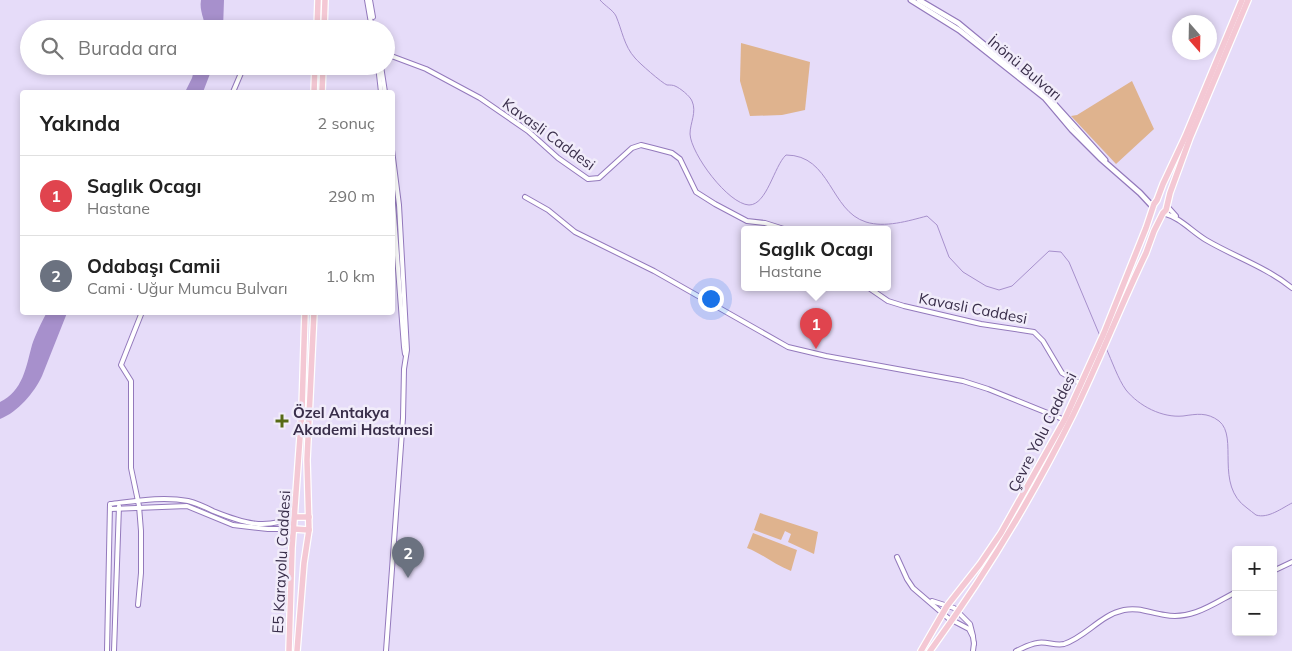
<!DOCTYPE html>
<html lang="tr">
<head>
<meta charset="utf-8">
<style>
  body { margin:0; font-family:Mulish,sans-serif; background:#f6f6f6; color:#222 }
  .controls { position:absolute; right:15px; bottom:15px; display:grid; overflow:hidden; border-radius:5px; box-shadow:0 2px 8px #0003 }
  .controls button { width:45px; height:45px; display:grid; place-items:center; padding:0; border:0; border-bottom:1px solid #e0e0e0; background:#fff; color:#222; font:25px sans-serif }
  .compass { position:absolute; left:1172px; top:15px; width:45px; height:45px; border-radius:50%; background:#fff; box-shadow:0 2px 8px #0003; rotate:160deg }
  .you { position:absolute; left:710px; top:298px; width:18px; height:18px; margin:-12px; border:4px solid #fff; border-radius:50%; background:#1a73e8; box-shadow:0 0 0 8px #1a73e833 }
  .badge { display:grid; place-items:center; width:32px; height:32px; border-radius:50%; background:#111827; color:#fff; font-size:16px; font-weight:700 }
  .pin { position:absolute; translate:-50% -41px; filter:drop-shadow(0 1px 2px #0008) }
  .pin::after { content:''; position:absolute; top:26px; width:18px; height:15px; background:inherit; clip-path:polygon(0 0,100% 0,50% 100%) }
  .popup { position:absolute; left:741px; top:226px; width:150px; height:65px; box-sizing:border-box; display:grid; place-content:center; border-radius:5px; background:#fff; filter:drop-shadow(0 1px 4px #0005); font-size:16px; white-space:nowrap; color:#767676 }
  .popup b { font-size:19px; color:#222 }
  .popup::after { content:''; position:absolute; left:50%; top:100%; margin-left:-10px; border:10px solid transparent; border-top-color:#fff }
  .list { margin:0; padding:0; list-style:none }
  h2 { display:flex; justify-content:space-between; align-items:center; height:65px; margin:0; padding:0 20px; font-size:21px }
  h2 small { font-size:16px; font-weight:400; color:#767676 }
  .list li { display:grid; grid-template-columns:32px 1fr auto; gap:15px; align-items:center; box-sizing:border-box; height:80px; padding:0 20px; border-top:1px solid #e0e0e0 }
  .list b { display:block; font-size:19px; white-space:nowrap }
  .list p { margin:0; font-size:16px; white-space:nowrap; color:#767676 }
  .list em { font-size:16px; font-style:normal; color:#767676 }
  .icon { flex:none; width:28px; height:28px; fill:none; stroke:currentColor; stroke-width:2; stroke-linecap:round; stroke-linejoin:round }
  .map { position:relative; flex:none; width:1292px; height:651px; overflow:hidden }
  .search { position:absolute; background:#fff; box-shadow:0 2px 8px #0003; left:20px; top:20px; width:375px; height:55px; display:flex; align-items:center; gap:12px; box-sizing:border-box; padding:0 18px; border-radius:28px; color:#767676; font-size:19px }
  .panel { position:absolute; background:#fff; box-shadow:0 2px 8px #0003; left:20px; top:90px; width:375px; height:225px; border-radius:5px }
  .map>svg:first-child { display:block }
  .green { fill:#dfb38e }
  .water { fill:#a790cc }
  .lines { fill:none; stroke-linecap:round; stroke-linejoin:round }
  .stream { stroke:#a790cc; stroke-width:1 }
  .tertiary-casing { stroke:#9379bc; stroke-width:6 }
  .secondary-casing { stroke:#9379bc; stroke-width:7 }
  .trunk-casing { stroke:#fff; stroke-width:8 }
  .tertiary { stroke:#fff; stroke-width:4 }
  .secondary { stroke:#fff; stroke-width:4.5 }
  .trunk { stroke:#f4c8d4; stroke-width:5.5 }
  .poi-dot { fill:#576a16; stroke:#f1ecfa; stroke-width:2 }
  .labels { text-anchor:middle; dominant-baseline:central; stroke-width:5; stroke-linejoin:round; paint-order:stroke }
  .street-label { font-size:15px; fill:#392e4a; stroke:#f1ecfa }
  .poi-label { font-size:15px; font-weight:bold; fill:#392e4a; stroke:#f1ecfa; text-anchor:start }
</style>
</head>
<body>
<div class="map">
<svg width="1292" height="651" viewBox="0 0 1292 651">
  <rect width="100%" height="100%" fill="#e6dcf9"/>
  <g class="green">
    <polygon points="741,43 810,62 805,110 782,115 750,116 740,81"/>
    <polygon points="1132,81 1154,129 1116,164 1071,116 1077,115"/>
    <polygon points="760,513 818,532 814,554 788,542 791,534 785,531 781,540 754,530"/>
    <path d="M753,533L797,550L791,571C775,565 763,554 747,548Z"/>
  </g>
  <g class="water">
    <path d="M201,0H224L223,29H205C205,19 199,11 201,0Z"/>
    <polygon points="195,66 213,66 203,92 185,92 192,78"/>
    <path d="M47,312L67,313L42,376C34,393 18,412 0,419V402C23,391 26,367 32,345C35,336 42,321 47,312Z"/>
  </g>
  <g class="lines">
    <g class="stream">
      <path d="M600,0C605,6 613,10 616,16C622,30 624,46 635,58C639,63 662,83 667,85C670,85 673,85 675,86C680,88 690,96 692,101C697,112 690,123 690,134C691,154 728,204 749,205C767,205 774,166 786,155C831,155 830,211 866,222C885,228 908,221 927,216L937,225L949,257L963,272L986,286L999,290L1012,286L1049,251L1061,252L1069,262L1100,336"/>
      <path d="M1106,348C1112,361 1118,379 1126,390C1139,406 1162,418 1183,416C1197,414 1207,412 1219,421C1239,437 1214,485 1247,508C1250,510 1253,513 1256,515C1268,519 1282,508 1292,503"/>
    </g>
    <defs>
      <g id="tertiary">
        <polyline points="367,0 372,29"/>
        <polyline points="370,0 373,17"/>
        <polyline points="386,54 426,69 480,98 528,131 558,158 588,179 599,178 632,148 641,145 653,148 672,153 680,159 696,192 715,204 747,221 765,223 787,230"/>
        <polyline points="378,66 381,92"/>
        <polyline points="381,66 385,92"/>
        <polyline points="233,92 244,66"/>
        <polyline points="392,190 404,347 405,354"/>
        <polyline points="525,197 548,210 575,232 654,271 788,347 826,356 963,381 988,389 1065,420"/>
        <polyline points="1167,206 1176,216"/>
        <path d="M1163,213C1181,218 1191,231 1206,240C1235,257 1266,267 1292,288"/>
        <polyline points="869,288 888,301 904,306 981,324 1034,332 1043,341 1062,373 1081,384"/>
        <polyline points="111,509 187,506 233,525 268,529 294,529"/>
        <polyline points="897,557 907,579 913,588 948,618 969,629 973,637 974,644"/>
        <polyline points="1273,571 1292,562"/>
        <polyline points="932,601 954,608 970,624 973,636"/>
        <polyline points="138,605 141,573 141,531 139,506 131,468 131,381 121,365 142,312"/>
        <path d="M107,651L110,504C135,501 163,496 188,501C196,503 205,507 213,511C243,523 264,530 295,517"/>
        <polyline points="114,651 119,506"/>
        <polyline points="386,651 403,418 404,369 407,350 399,205 392,150"/>
        <polyline points="973,651 974,643"/>
        <path d="M1016,651C1023,648 1030,644 1037,643C1046,641 1055,646 1064,644C1086,637 1100,615 1124,610C1139,607 1150,613 1165,615C1192,620 1213,604 1236,592"/>
      </g>
      <g id="secondary">
        <polyline points="911,0 959,30 1045,98 1072,130 1100,158 1140,193 1153,207"/>
        <polyline points="919,0 958,23 1049,98 1105,160"/>
      </g>
      <g id="trunk">
        <polyline points="317,29 318,0"/>
        <polyline points="324,29 325,0"/>
        <polyline points="314,92 315,66"/>
        <polyline points="322,92 323,66"/>
        <polyline points="295,517 309,517"/>
        <polyline points="294,529 309,530"/>
        <polyline points="289,651 292,548 302,409 305,312"/>
        <polyline points="297,651 304,563 309,530 307,460 314,312"/>
        <polyline points="921,651 947,606 980,564 1001,533 1065,419 1104,333 1146,228 1154,204 1157,200 1163,184 1185,137 1242,0"/>
        <path d="M930,651C984,577 1032,498 1073,415C1099,362 1120,307 1146,253L1154,231L1163,213L1166,210L1170,193L1190,138L1248,0"/>
      </g>
    </defs>
    <use href="#tertiary" class="tertiary-casing"/>
    <use href="#secondary" class="secondary-casing"/>
    <use href="#trunk" class="trunk-casing"/>
    <use href="#tertiary" class="tertiary"/>
    <use href="#secondary" class="secondary"/>
    <use href="#trunk" class="trunk"/>
  </g>
  <path class="poi-dot" d="M279.5 413.5h5v5h5v5h-5v5h-5v-5h-5v-5h5z"/>
  <g class="labels">
    <g class="street-label">
      <text transform="translate(1025 68) rotate(40)">İnönü Bulvarı</text>
      <text transform="translate(549 134) rotate(36)">Kavasli Caddesi</text>
      <text transform="translate(973 308) rotate(11)">Kavasli Caddesi</text>
      <text transform="translate(1042 432) rotate(-63)">Çevre Yolu Caddesi</text>
      <text transform="translate(281 562) rotate(-87)">E5 Karayolu Caddesi</text>
    </g>
    <g class="poi-label">
      <text x="293" y="412">Özel Antakya<tspan x="293" dy="17">Akademi Hastanesi</tspan></text>
    </g>
  </g>
</svg>
<div class="controls">
<button>+</button>
<button>−</button>
</div>
<svg class="compass" viewBox="-18 -18 36 36"><path d="M0-13l5 13h-10z" fill="#e53935"/><path d="M0 13l5-13h-10z" fill="#767676"/></svg>
<div class="you"></div>
<div class="pin badge" style="left:816px;top:349px;background:#e0444e">1</div>
<div class="popup"><b>Saglık Ocagı</b>Hastane</div>
<div class="pin badge" style="left:408px;top:578px;background:#6b7280">2</div>
<div class="search"><svg class="icon" aria-label="search" viewBox="0 0 24 24"><circle cx="10" cy="10" r="6"/><path d="M15 15l6 6"/></svg>Burada ara</div>
<section class="panel">
<h2>Yakında<small>2 sonuç</small></h2>
<ul class="list">
<li><span class="badge" style="background:#e0444e">1</span><div><b>Saglık Ocagı</b><p>Hastane</p></div><em>290 m</em></li>
<li><span class="badge" style="background:#6b7280">2</span><div><b>Odabaşı Camii</b><p>Cami · Uğur Mumcu Bulvarı</p></div><em>1.0 km</em></li>
</ul>
</section>
</div>
</body>
</html>
